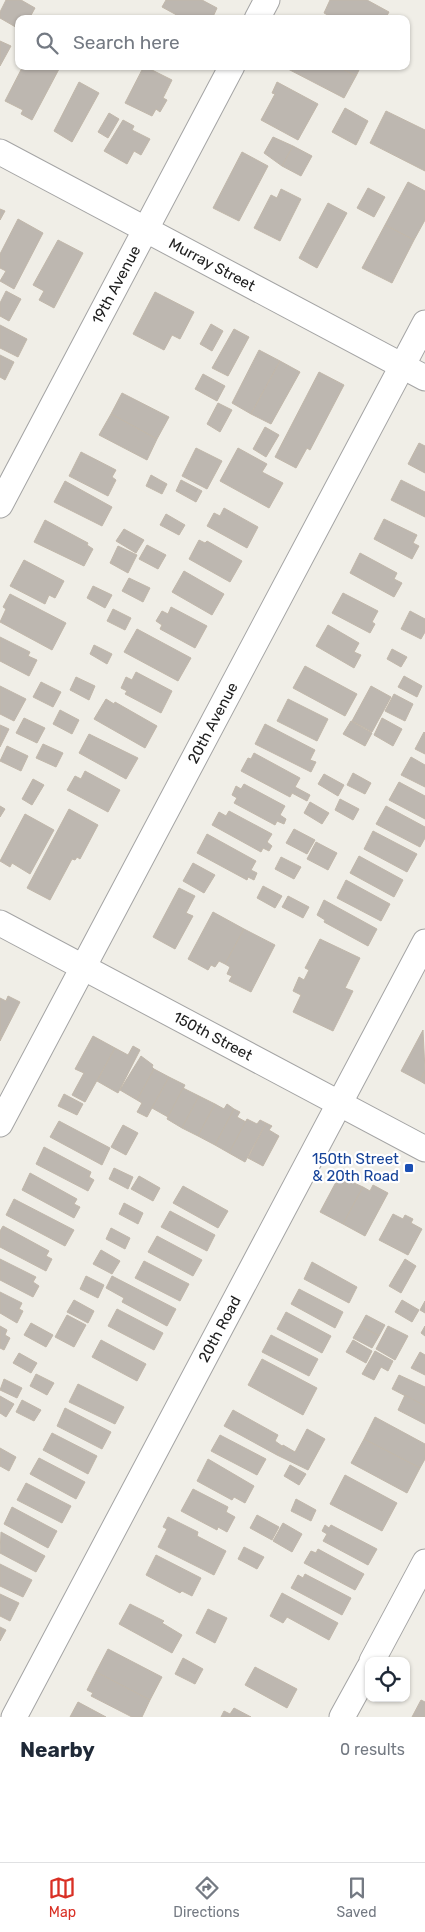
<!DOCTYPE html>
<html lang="en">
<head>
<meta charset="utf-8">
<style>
  body { margin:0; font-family:Rubik,sans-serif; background:#f2f2f3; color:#1f2937 }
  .controls { position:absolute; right:15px; bottom:15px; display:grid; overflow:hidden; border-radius:10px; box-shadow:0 1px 4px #0004 }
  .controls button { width:45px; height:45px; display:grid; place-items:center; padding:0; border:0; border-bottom:1px solid #e0e1e3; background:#fff; color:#1f2937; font:25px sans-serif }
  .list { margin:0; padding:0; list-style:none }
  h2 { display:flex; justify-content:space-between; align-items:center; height:65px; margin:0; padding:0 20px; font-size:21px }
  h2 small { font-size:16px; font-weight:400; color:#747a83 }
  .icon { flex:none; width:28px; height:28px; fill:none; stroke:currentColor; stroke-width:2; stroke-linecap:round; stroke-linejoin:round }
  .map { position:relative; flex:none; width:425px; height:1717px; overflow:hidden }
  .search { position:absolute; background:#fff; box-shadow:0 1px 4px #0004; left:15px; right:15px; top:15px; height:55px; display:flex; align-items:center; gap:12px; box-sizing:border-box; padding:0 18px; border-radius:10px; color:#747a83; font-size:19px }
  .sheet { height:145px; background:#fff }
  nav { display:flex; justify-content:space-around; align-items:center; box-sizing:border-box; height:70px; border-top:1px solid #e0e1e3; background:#fff; font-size:14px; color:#747a83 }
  nav a { display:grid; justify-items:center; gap:2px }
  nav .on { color:#d93025 }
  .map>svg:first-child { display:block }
  .building { fill:#bdb7b0; stroke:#c1b7aa }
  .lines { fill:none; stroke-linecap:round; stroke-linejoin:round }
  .minor-casing { stroke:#a4a4a4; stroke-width:27 }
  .minor { stroke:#fff; stroke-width:25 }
  .transit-dot { fill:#1a4fb4; stroke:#fff; stroke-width:2 }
  .labels { text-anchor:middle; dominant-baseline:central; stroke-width:4.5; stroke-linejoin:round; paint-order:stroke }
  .street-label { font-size:15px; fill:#202020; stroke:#fff }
  .transit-label { font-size:15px; fill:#164399; stroke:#fff; text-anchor:end }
</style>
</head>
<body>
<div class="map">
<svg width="425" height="1717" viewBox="0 0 425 1717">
  <rect width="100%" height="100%" fill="#f0eee7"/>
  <g class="building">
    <polygon points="6,0 21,0 35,8 29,19 19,19 19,29 0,18 0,12"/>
    <polygon points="166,0 202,0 217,8 212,19 184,19 162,7"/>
    <polygon points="330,0 367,0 389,12 385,19 335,19 324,13"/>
    <polygon points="0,41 11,46 0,66"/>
    <polygon points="23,66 55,66 59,69 32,120 21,114 23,110 5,101"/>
    <polygon points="144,66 172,80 163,98 167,100 160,112 156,109 152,116 125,103"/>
    <polygon points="289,66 337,66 356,76 344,98 288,69"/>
    <polygon points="337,66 361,66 356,76"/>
    <polygon points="79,82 99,93 72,142 54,131"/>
    <polygon points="277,82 318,104 298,140 261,120 275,94 272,93"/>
    <polygon points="345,108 368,121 356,145 332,132"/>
    <polygon points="386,111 425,130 425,171 370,143"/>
    <polygon points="109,113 119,119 108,138 98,132"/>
    <polygon points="123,120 134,126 132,130 150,139 141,155 134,151 127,164 104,151"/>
    <polygon points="273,137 293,146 282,166 264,153"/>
    <polygon points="293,146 312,156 301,176 282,166"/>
    <polygon points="242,152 268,166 239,221 213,208"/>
    <polygon points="408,182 425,191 425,220 414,240 385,225"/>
    <polygon points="368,188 385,197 374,217 357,208"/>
    <polygon points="281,189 301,199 280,241 254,228 271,195 277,198"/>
    <polygon points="328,203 347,213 317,268 299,258"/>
    <polygon points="0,209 5,211 0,220"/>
    <polygon points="18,219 43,233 14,289 0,281 6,271 0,268 0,254"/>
    <polygon points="385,225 414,240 392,283 362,268"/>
    <polygon points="58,240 83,253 54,308 39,300 44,291 33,285"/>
    <polygon points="6,291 21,299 9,321 0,316 0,303"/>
    <polygon points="155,292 194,312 180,339 172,335 164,350 133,334"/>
    <polygon points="211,324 223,331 212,351 200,344"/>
    <polygon points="0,325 27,339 18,357 0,348"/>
    <polygon points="234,329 249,337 228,376 212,368"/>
    <polygon points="259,350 280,361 251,414 232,403"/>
    <polygon points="0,355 14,362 5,380 0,377"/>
    <polygon points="280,361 300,372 271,424 251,414"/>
    <polygon points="319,372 344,385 310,450 307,448 296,468 275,457"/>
    <polygon points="203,374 225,386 217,401 195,389"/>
    <polygon points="122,393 169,417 157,439 111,414"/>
    <polygon points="218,403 232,410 220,432 207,424"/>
    <polygon points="111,414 157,439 147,460 99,435"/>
    <polygon points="265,427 279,435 266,457 253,449"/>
    <polygon points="419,443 425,446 425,473 408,464"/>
    <polygon points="196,448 222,461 207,489 182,476"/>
    <polygon points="238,448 267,464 262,472 283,483 269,508 220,481"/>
    <polygon points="81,452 116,470 112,477 116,480 108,496 69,476"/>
    <polygon points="151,475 167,484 162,494 146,486"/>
    <polygon points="181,480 202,491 196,502 176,491"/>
    <polygon points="401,480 425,492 425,517 391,500"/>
    <polygon points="65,481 112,507 102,526 54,502"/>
    <polygon points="224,508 258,527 247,548 207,526 214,513 220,516"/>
    <polygon points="166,514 185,525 179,535 160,525"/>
    <polygon points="384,519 417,535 413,543 419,546 412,559 374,539"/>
    <polygon points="45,520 88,543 87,545 93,549 84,566 34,542"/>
    <polygon points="124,529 144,540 136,553 116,541"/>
    <polygon points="199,540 205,543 207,541 242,561 230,582 189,559"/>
    <polygon points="147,545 166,555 158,569 139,559"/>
    <polygon points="118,546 137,555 128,573 110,563"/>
    <polygon points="360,553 397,573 394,579 402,583 394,597 350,573"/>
    <polygon points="24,560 64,581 55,598 49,595 45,604 10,586"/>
    <polygon points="184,571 224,594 212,615 172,592"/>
    <polygon points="129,578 150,588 143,602 122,591"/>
    <polygon points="93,586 112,595 105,608 87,598"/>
    <polygon points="343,593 378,611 372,622 375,624 370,633 332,613"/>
    <polygon points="10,594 66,623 52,650 0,622 6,609 3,607"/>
    <polygon points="171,607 207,626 195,648 160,629 162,625 156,621 162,611 168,614"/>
    <polygon points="113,609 131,618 125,630 107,621"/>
    <polygon points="410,611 425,619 425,632 421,639 401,629"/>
    <polygon points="328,625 359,643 354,652 361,655 354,668 316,646"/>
    <polygon points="137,629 191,658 178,681 124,652"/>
    <polygon points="0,637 30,652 28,656 37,660 29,676 0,661"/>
    <polygon points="94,645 112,654 107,664 90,654"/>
    <polygon points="392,649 407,657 401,667 387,659"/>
    <polygon points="305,666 357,694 345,716 293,688"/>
    <polygon points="136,672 172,691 161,713 125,694 127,691 121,688 126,677 132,680"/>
    <polygon points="404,676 422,686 417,697 398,687"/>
    <polygon points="76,677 95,686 89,700 70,690"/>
    <polygon points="41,682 61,692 53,707 33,697"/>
    <polygon points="0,686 26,699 14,721 0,714"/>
    <polygon points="371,686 391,697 372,732 352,721"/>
    <polygon points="394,694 413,704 405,721 385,711"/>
    <polygon points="106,699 114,704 115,702 157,726 145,748 94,719"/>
    <polygon points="288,699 328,719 317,741 277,721"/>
    <polygon points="60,710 79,720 72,734 53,724"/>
    <polygon points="24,718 45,728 37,743 16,733"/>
    <polygon points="382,718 402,729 393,746 374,735"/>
    <polygon points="351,721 372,733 365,746 343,734"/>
    <polygon points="265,724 315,750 310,760 316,762 311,772 255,744"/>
    <polygon points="0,725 9,729 0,747"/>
    <polygon points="424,732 425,733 425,754 415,749"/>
    <polygon points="89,734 138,758 126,779 79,753"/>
    <polygon points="43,744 63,753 56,767 36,758"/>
    <polygon points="7,746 28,756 21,771 0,761"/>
    <polygon points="254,753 300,778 295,787 310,795 307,801 292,793 290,797 241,771 248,758 251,759"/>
    <polygon points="411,757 425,765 425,787 401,775"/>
    <polygon points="85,771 120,790 108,812 67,790 75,776 81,779"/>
    <polygon points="353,773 371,783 365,794 347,785"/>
    <polygon points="324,774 344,785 338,796 318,784"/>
    <polygon points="33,779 44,785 32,805 22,799"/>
    <polygon points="399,782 425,796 425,819 389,800"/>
    <polygon points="244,784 285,806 280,815 286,819 284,824 277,821 275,825 234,803 237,798 232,795 236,786 241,789"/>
    <polygon points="340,799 359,809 353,820 335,810"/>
    <polygon points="310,802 329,813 322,824 304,813"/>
    <polygon points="0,806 5,809 0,817"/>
    <polygon points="386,806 425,827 425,838 420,847 376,824"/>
    <polygon points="69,809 98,825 80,859 77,857 75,860 72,859 50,900 27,888"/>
    <polygon points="229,811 272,834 267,842 272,846 269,851 263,848 261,852 212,825 219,812 226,816"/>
    <polygon points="25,814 54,830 30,874 12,863 10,867 0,861"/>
    <polygon points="294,829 315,840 307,854 286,843"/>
    <polygon points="373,831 417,854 407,872 364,849"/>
    <polygon points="207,834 256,861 251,870 257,873 254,880 248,877 247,880 197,853"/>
    <polygon points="316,842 337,853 328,870 307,859"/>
    <polygon points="359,856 403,880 394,897 350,873"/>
    <polygon points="281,857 301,867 294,879 275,869"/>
    <polygon points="193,863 215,875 204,893 183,881"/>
    <polygon points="346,880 390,904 381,921 337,898"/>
    <polygon points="263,886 282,896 275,908 257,898"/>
    <polygon points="179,888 195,896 186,913 193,916 175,949 153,937"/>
    <polygon points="288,896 309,907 303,918 282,907"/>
    <polygon points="324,900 377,929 368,946 324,922 325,920 317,915"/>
    <polygon points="213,912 244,929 225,964 219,961 215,967 211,965 208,970 188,959"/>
    <polygon points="244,929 275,945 251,992 229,981 232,976 227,974 230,967 225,964"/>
    <polygon points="320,939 360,958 345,988 353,991 333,1031 293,1012 301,995 293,991 299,977 304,980 309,970 305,968"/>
    <polygon points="8,996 20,1002 0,1041 0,998 6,1001"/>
    <polygon points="423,1030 425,1071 420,1081 401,1071"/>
    <polygon points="93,1036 115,1048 85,1102 72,1095 84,1073 75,1069"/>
    <polygon points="133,1046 140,1050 118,1093 97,1081 115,1048 128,1055"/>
    <polygon points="141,1056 153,1065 152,1067 154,1069 137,1100 120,1090"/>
    <polygon points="154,1069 169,1077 147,1117 137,1112 142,1103 137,1100"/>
    <polygon points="425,1071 425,1084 420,1081"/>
    <polygon points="169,1077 185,1085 168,1117 152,1108"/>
    <polygon points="183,1088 199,1096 182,1128 167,1119"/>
    <polygon points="64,1094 83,1104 77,1115 58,1106"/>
    <polygon points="199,1096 215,1104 198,1136 182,1128"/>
    <polygon points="215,1104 224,1109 227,1104 234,1109 215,1145 198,1136"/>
    <polygon points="234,1109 240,1112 237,1117 246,1122 229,1153 215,1145"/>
    <polygon points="247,1119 257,1124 260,1120 266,1123 245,1162 229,1153"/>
    <polygon points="59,1121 110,1148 102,1165 50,1137"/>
    <polygon points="266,1123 272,1126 269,1130 279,1136 263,1166 248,1158"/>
    <polygon points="123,1125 138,1133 126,1155 111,1147"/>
    <polygon points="44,1147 91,1172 89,1177 94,1180 88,1191 36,1164"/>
    <polygon points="114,1168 133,1177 128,1189 109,1179"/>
    <polygon points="343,1169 358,1177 354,1183 363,1187 343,1224 320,1212"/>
    <polygon points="30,1173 77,1199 74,1204 80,1207 74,1218 22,1190"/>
    <polygon points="139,1176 160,1188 153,1201 131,1189"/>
    <polygon points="373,1185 388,1193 365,1236 343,1224 363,1187 370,1191"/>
    <polygon points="183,1186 228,1211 218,1228 173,1203"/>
    <polygon points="14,1199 74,1230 65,1246 6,1215"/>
    <polygon points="124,1203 143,1213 138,1224 119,1214"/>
    <polygon points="170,1211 215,1235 207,1251 161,1227"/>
    <polygon points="393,1214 403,1219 405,1215 413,1219 411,1223 422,1229 408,1255 379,1240"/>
    <polygon points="3,1226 49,1251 46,1256 52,1259 46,1271 0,1247 0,1231"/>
    <polygon points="111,1228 130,1238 125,1249 106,1239"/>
    <polygon points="157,1236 202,1260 193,1276 148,1252"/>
    <polygon points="101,1250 120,1261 112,1274 93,1264"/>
    <polygon points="0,1259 36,1277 33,1282 39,1286 33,1297 0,1280"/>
    <polygon points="405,1259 416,1266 401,1293 389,1286"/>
    <polygon points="144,1261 189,1284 180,1301 135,1278"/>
    <polygon points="312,1262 357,1287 349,1303 304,1279"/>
    <polygon points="86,1276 104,1285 98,1298 80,1289"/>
    <polygon points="112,1276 176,1309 167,1326 122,1302 124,1298 106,1288"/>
    <polygon points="299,1289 343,1312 335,1328 291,1304"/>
    <polygon points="0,1292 22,1303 19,1309 23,1311 17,1323 0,1313"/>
    <polygon points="74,1300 94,1311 88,1323 67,1312"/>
    <polygon points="402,1300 419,1310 412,1322 395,1312"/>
    <polygon points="425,1301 425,1313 420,1310"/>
    <polygon points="117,1309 163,1333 154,1350 108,1326"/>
    <polygon points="286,1312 331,1336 322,1353 277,1329"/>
    <polygon points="67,1315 86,1325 74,1347 55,1337"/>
    <polygon points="366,1315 385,1325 379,1336 360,1326"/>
    <polygon points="31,1323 53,1335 46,1347 24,1335"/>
    <polygon points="0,1326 7,1330 5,1335 10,1338 4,1350 0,1348"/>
    <polygon points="360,1326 379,1336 372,1348 353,1338"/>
    <polygon points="388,1326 408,1336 395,1360 376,1349"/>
    <polygon points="425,1326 425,1336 421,1333"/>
    <polygon points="271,1335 318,1359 309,1376 262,1352"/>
    <polygon points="101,1340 146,1364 137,1381 92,1357"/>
    <polygon points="353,1340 372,1351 366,1363 346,1352"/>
    <polygon points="375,1351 393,1361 388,1371 381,1367 374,1380 362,1374"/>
    <polygon points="420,1352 425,1355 425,1375 411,1368"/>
    <polygon points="19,1353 37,1363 31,1373 13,1363"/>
    <polygon points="262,1359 317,1388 303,1415 248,1385"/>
    <polygon points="36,1374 54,1383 47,1395 30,1386"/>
    <polygon points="399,1375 425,1387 425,1406 392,1389"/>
    <polygon points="4,1379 22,1388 17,1398 0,1390"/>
    <polygon points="78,1384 124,1407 115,1424 69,1402"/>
    <polygon points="405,1395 425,1406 425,1424 398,1410"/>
    <polygon points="0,1396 14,1404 6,1417 0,1413"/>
    <polygon points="22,1400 41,1410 34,1421 16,1412"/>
    <polygon points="65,1408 111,1432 102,1449 57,1426"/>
    <polygon points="233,1410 278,1435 275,1441 282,1446 277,1455 224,1426"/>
    <polygon points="375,1417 425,1444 425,1459 420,1468 364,1439"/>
    <polygon points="307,1429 325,1439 308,1470 277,1455 283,1445 295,1452"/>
    <polygon points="52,1433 97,1456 88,1474 43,1450"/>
    <polygon points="220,1435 266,1459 257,1475 211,1451"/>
    <polygon points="364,1439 420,1468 407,1493 351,1463"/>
    <polygon points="0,1448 16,1457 9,1471 0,1466"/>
    <polygon points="39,1458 85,1482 76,1499 30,1474"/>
    <polygon points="208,1459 254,1486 245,1503 234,1497 232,1500 197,1481"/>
    <polygon points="290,1465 306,1474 299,1485 284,1476"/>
    <polygon points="345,1475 397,1503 382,1531 330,1504"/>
    <polygon points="26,1483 71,1506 62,1523 17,1500"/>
    <polygon points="193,1489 228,1507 226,1512 235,1517 227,1532 218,1527 217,1530 181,1511"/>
    <polygon points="296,1499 316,1510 311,1521 291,1511"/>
    <polygon points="12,1507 57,1531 48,1548 4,1524"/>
    <polygon points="257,1515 279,1527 272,1540 250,1528"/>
    <polygon points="168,1517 198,1532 197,1536 226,1551 214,1575 158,1547 167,1529 163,1527"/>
    <polygon points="283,1523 302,1534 292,1552 273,1541"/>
    <polygon points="325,1525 329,1528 331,1525 377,1549 368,1565 323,1541 327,1534 322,1531"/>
    <polygon points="1,1532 45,1556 36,1572 0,1553"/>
    <polygon points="244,1547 264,1557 257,1569 238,1559"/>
    <polygon points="318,1549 364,1574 355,1590 304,1563 311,1551 316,1553"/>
    <polygon points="156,1555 201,1578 192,1596 182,1591 180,1593 146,1575"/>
    <polygon points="0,1564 32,1580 23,1597 0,1586"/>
    <polygon points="305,1574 351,1598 342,1615 291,1588 298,1575 303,1578"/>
    <polygon points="282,1593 338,1623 329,1640 287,1617 283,1623 270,1616"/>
    <polygon points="0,1594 19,1603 10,1621 0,1616"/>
    <polygon points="130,1604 164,1621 162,1623 182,1635 172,1653 119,1624"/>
    <polygon points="208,1609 227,1618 215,1643 196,1633"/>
    <polygon points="0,1627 6,1630 0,1641"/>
    <polygon points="108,1649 162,1677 150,1700 96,1672"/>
    <polygon points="183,1658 203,1669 195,1684 175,1674"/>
    <polygon points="255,1667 297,1689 287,1708 245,1685"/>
    <polygon points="96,1672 150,1700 142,1717 132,1717 91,1696 93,1693 87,1690"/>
    <polygon points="421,1700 425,1702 425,1717 412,1717"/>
    <polygon points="78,1702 106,1717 70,1717"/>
    <polygon points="234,1708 251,1717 221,1717 224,1711 230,1714"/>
  </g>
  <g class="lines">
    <defs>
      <g id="minor">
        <polyline points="257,19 267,0"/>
        <path id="s1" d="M0,152L425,378"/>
        <path id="s2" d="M0,505L232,66"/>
        <path id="s3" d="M0,923L425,1149"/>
        <path id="s4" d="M0,1124L425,323"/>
        <polyline points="372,1661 425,1562"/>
        <path id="s5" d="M14,1717L425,942"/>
        <polyline points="342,1717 369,1668"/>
      </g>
    </defs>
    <use href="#minor" class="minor-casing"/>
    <use href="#minor" class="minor"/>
  </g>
  <rect class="transit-dot" x="404" y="1163" width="10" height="10" rx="2.5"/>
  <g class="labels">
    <g class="street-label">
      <text stroke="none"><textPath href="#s1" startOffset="240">Murray Street</textPath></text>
      <text stroke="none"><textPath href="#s2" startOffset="249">19th Avenue</textPath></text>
      <text stroke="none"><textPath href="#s4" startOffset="454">20th Avenue</textPath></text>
      <text stroke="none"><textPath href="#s3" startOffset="241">150th Street</textPath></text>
      <text stroke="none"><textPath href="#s5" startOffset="439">20th Road</textPath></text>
    </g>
    <g class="transit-label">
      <text x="399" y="1159">150th Street<tspan x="399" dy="17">&amp; 20th Road</tspan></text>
    </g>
  </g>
</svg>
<div class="controls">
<button><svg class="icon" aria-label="locate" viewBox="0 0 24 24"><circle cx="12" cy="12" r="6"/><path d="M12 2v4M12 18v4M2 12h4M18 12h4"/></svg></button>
</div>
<div class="search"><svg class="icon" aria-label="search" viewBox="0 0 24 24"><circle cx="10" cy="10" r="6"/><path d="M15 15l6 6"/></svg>Search here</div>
</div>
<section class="sheet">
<h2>Nearby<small>0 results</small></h2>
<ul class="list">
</ul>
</section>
<nav>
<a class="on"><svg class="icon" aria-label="map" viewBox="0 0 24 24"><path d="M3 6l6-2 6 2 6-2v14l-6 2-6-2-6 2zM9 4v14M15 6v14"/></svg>Map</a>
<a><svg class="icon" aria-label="directions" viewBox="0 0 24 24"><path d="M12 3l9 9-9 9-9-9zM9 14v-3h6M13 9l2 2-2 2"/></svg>Directions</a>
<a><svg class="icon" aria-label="saved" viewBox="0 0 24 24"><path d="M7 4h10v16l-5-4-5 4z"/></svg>Saved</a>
</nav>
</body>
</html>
